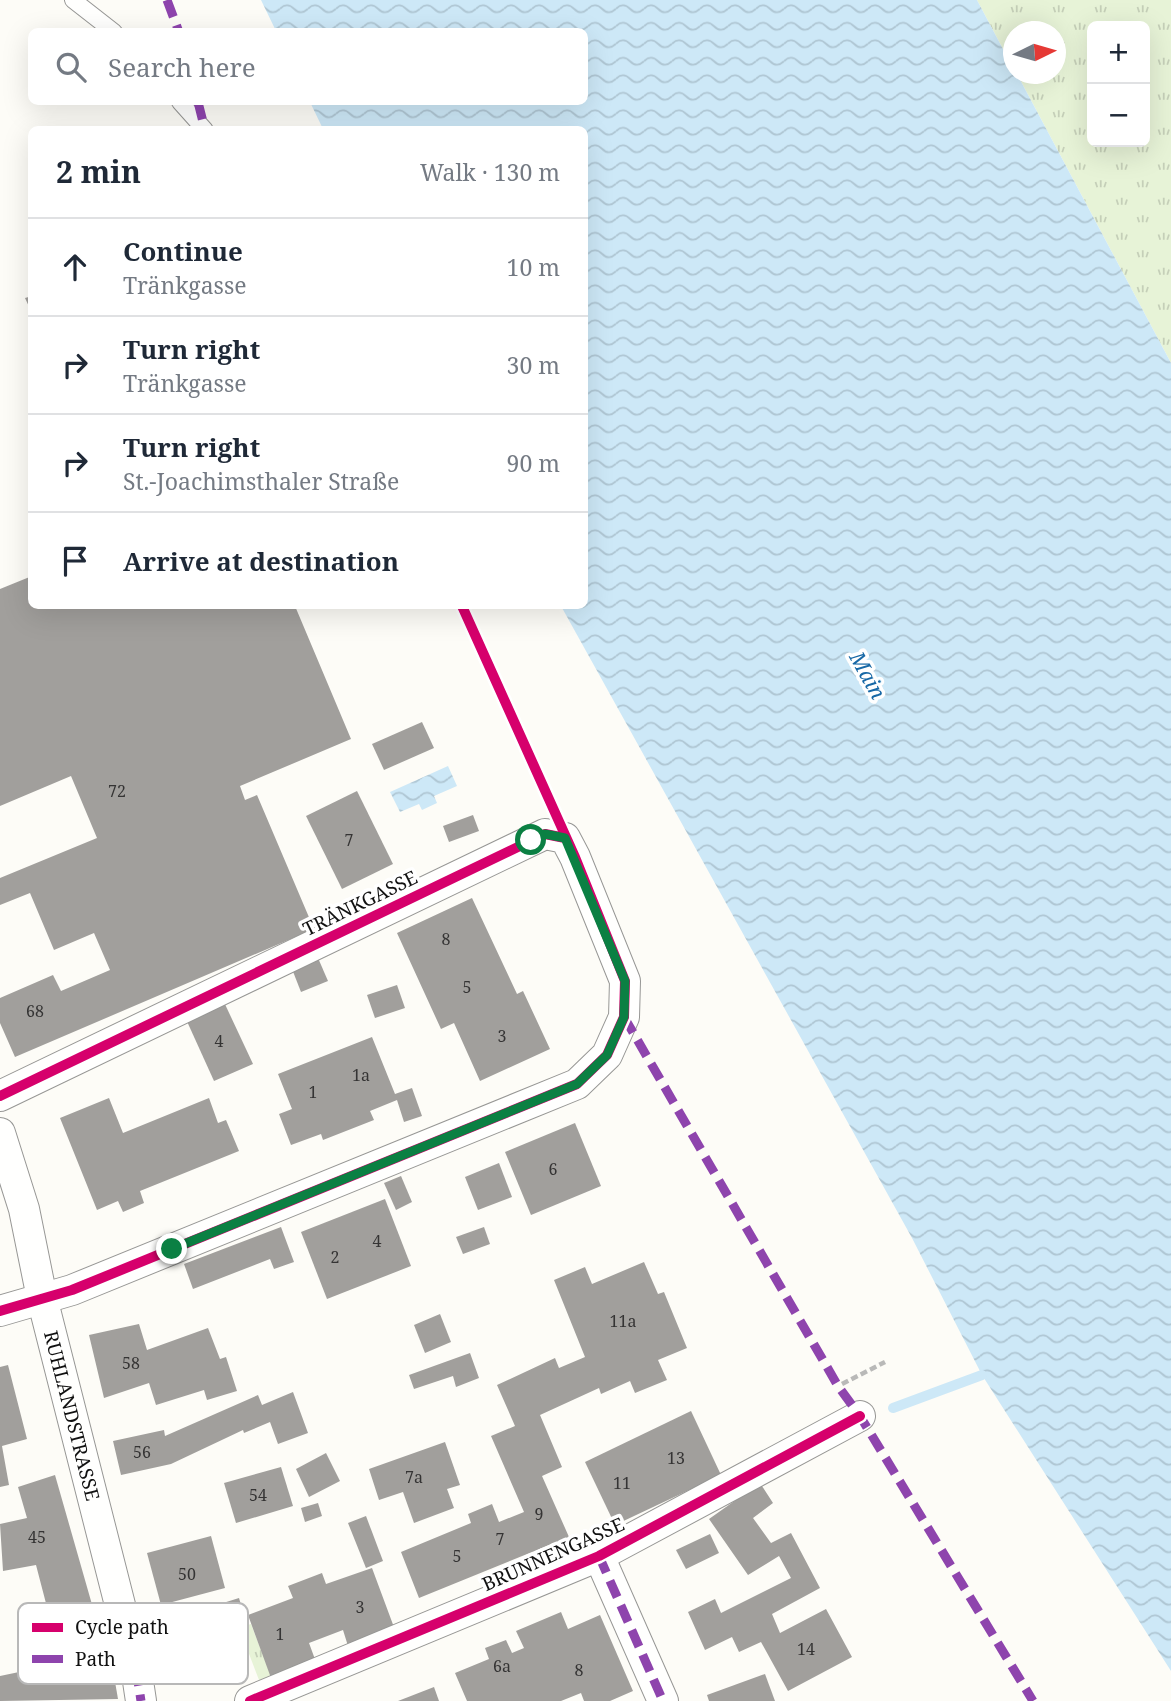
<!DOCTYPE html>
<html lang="en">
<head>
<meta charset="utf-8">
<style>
  body { margin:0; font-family:"Noto Serif",serif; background:#f6f6f7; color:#1f2937 }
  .controls { position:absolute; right:21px; top:21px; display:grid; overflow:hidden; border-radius:10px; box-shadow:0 7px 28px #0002 }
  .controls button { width:63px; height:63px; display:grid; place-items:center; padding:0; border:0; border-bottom:2px solid #e0e1e3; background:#fff; color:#1f2937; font:35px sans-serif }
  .compass { position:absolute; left:1003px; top:21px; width:63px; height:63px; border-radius:50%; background:#fff; box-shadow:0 7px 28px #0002; rotate:85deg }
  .stop { position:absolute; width:21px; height:21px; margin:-16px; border:5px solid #0b8043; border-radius:50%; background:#fff }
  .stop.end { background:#0b8043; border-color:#fff; box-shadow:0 2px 7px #0008 }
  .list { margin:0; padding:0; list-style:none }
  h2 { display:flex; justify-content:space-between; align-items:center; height:91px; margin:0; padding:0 28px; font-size:30px }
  h2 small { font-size:23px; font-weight:400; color:#747a83 }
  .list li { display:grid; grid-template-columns:46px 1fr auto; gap:21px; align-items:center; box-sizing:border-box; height:98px; padding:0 28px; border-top:2px solid #e0e1e3 }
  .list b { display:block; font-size:26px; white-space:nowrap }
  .list p { margin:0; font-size:23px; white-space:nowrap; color:#747a83 }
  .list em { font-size:23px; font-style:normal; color:#747a83 }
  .icon { flex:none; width:38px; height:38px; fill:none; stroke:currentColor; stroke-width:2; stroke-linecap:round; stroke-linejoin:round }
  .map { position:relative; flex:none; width:1171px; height:1701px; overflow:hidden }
  .search { position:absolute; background:#fff; box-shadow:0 7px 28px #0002; left:28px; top:28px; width:560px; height:77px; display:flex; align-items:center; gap:18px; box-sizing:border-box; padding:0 24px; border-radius:10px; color:#747a83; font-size:26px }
  .panel { position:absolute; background:#fff; box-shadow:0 7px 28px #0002; left:28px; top:126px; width:560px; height:483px; border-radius:10px }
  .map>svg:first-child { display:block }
  .grass { fill:url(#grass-tufts); fill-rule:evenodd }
  .water { fill:url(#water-waves) }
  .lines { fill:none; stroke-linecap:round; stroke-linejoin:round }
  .stream { stroke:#cde8f7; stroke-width:10 }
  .building { fill:#a19f9c }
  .lane-casing { stroke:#979795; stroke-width:18 }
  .street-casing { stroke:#979795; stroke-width:32 }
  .path { stroke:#b9b9b8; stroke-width:4.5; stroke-dasharray:7 3.5; stroke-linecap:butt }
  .lane { stroke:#fffffe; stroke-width:16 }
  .street { stroke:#fffffe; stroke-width:30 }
  .quiet { stroke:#8e44ad; stroke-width:9; stroke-dasharray:18 9; stroke-linecap:butt }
  .cycleway-casing { stroke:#fff; stroke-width:15 }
  .cycleway { stroke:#d6006c; stroke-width:10 }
  .route { stroke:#0b8043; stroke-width:9 }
  .labels { text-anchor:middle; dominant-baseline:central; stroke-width:7; stroke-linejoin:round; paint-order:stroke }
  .number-label { font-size:16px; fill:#353434 }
  .street-label { font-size:19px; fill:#111; stroke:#fff }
  .water-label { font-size:21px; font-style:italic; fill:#1768a6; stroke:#fff }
  .key { fill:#fff; stroke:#b8b8b8; stroke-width:2 }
  .key-label { font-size:19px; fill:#111 }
</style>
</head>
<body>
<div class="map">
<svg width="1171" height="1701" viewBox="0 0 1171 1701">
  <defs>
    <pattern id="grass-tufts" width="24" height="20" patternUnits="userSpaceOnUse" patternTransform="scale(1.75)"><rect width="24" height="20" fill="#e7f3d7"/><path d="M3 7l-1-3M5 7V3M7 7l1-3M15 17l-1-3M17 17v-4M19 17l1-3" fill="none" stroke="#c5cfb8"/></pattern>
    <pattern id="water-waves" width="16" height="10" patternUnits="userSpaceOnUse" patternTransform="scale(1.75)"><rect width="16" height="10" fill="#cde8f7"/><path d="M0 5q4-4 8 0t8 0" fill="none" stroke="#afc6d3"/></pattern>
  </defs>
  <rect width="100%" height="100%" fill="#fdfcf7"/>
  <g class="grass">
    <path d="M977,0H1171V363L1017,74H1056V32H1014L1013,68ZM1092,26H1145V142H1092Z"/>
    <polygon points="251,1624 271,1676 259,1680 243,1638 168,1666 163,1650"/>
  </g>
  <g class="water">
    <polygon points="261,0 977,0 1013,68 1014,74 1017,74 1171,363 1171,1671 982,1375 912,1238 561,606 584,606 584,130 323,129 310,102 584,102 584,32 276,31"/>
    <polygon points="448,766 457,786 434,796 437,803 422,810 419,804 400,812 390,792"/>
  </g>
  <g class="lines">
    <polyline class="stream" points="893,1408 982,1375"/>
  </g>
  <g class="building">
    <polygon points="32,296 32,313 25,298"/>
    <polygon points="32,576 32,606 295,606 351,739 240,786 245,800 257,795 314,929 15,1057 0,1023 0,998 53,975 61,991 110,970 94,933 54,950 30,893 0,905 0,878 97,838 71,776 0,806 0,589"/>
    <polygon points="422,722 434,748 384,770 372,744"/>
    <polygon points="357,791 393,864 342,889 306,816"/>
    <polygon points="473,815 479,831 449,842 443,826"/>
    <polygon points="472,898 517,994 523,991 550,1049 480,1081 454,1023 441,1029 397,933"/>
    <polygon points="318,958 328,981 301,992 292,969"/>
    <polygon points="397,985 405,1008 375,1018 367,995"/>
    <polygon points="223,1000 253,1064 214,1081 185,1017"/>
    <polygon points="372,1037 395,1094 412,1088 422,1116 404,1122 397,1100 370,1111 374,1120 323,1140 321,1134 291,1145 279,1114 292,1109 278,1074"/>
    <polygon points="109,1098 123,1133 209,1098 218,1123 226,1120 239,1151 140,1191 144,1203 123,1212 118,1201 97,1210 60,1118"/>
    <polygon points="575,1123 601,1186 531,1215 505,1152"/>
    <polygon points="499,1163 512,1197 478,1210 465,1177"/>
    <polygon points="401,1176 412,1202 396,1210 384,1183"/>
    <polygon points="385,1199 411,1266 327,1299 301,1232"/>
    <polygon points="281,1227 294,1262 274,1269 270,1259 193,1289 184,1264"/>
    <polygon points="484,1227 490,1244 463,1254 456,1237"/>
    <polygon points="644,1262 658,1294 664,1292 687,1348 658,1360 667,1380 635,1393 630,1381 601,1394 599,1388 540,1415 562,1467 542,1476 569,1537 419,1598 401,1552 471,1523 468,1514 492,1504 499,1522 524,1512 491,1436 515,1426 497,1385 555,1358 559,1368 585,1357 554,1280 585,1267 592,1284"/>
    <polygon points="440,1314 451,1342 425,1353 414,1325"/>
    <polygon points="139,1324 147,1350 208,1328 220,1359 226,1357 237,1391 207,1400 204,1390 156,1405 149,1383 104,1398 89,1335"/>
    <polygon points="470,1353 479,1378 456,1387 453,1376 414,1389 409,1375"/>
    <polygon points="8,1365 27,1439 2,1446 9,1485 0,1487 0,1367"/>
    <polygon points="293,1392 308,1433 278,1444 270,1422 244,1433 243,1430 171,1464 121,1475 113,1441 164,1430 165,1436 258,1395 262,1405"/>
    <polygon points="691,1411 721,1475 615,1525 585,1462"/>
    <polygon points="445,1442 460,1485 447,1489 454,1508 414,1523 403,1492 379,1500 369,1469"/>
    <polygon points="326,1453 340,1481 309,1497 296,1469"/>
    <polygon points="281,1467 293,1506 236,1523 224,1483"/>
    <polygon points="55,1475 97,1622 54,1634 36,1565 3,1571 0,1524 27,1518 18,1487"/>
    <polygon points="760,1483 773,1503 753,1518 771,1543 791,1533 820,1588 772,1614 780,1633 826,1609 852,1657 788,1691 761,1642 739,1652 732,1637 705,1650 688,1612 715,1599 721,1613 791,1578 779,1556 748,1575 709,1519"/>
    <polygon points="318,1503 322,1516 305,1522 301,1508"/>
    <polygon points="366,1516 383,1561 366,1568 348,1523"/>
    <polygon points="710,1534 719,1553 686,1569 676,1550"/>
    <polygon points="211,1536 225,1588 161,1605 147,1553"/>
    <polygon points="372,1568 395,1630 348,1646 343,1630 309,1643 316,1662 271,1678 248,1615 293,1598 288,1586 322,1573 326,1584"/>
    <polygon points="239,1598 247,1625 213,1635 204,1609"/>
    <polygon points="561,1612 568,1629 600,1615 633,1691 610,1701 584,1701 581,1693 561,1701 467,1701 455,1673 489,1659 485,1648 506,1640 512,1653 524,1648 516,1631"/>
    <polygon points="110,1653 118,1699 0,1701 0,1676"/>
    <polygon points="765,1674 775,1701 709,1701 707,1695"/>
    <polygon points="434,1687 439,1701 398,1701"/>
  </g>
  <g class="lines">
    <defs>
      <g id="lane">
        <polyline points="73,0 114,32"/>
        <polyline points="180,102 205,130"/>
      </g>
      <g id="street">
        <polyline points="0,1096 545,834 565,838 575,857 625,981 624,1017 607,1055 577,1084 72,1290 0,1311"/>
        <path id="s1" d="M0,1133L24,1209L42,1298L136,1668L141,1701"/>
        <polyline points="599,1556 663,1701"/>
        <polyline points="250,1701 599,1556 860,1416"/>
      </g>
    </defs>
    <use href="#lane" class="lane-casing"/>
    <use href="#street" class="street-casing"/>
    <polyline class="path" points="842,1384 885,1362"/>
    <use href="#lane" class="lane"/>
    <use href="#street" class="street"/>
    <g class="quiet">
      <polyline points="167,0 179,32"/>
      <polyline points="198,102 205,130"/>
      <polyline points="624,1017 838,1386 860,1416 1033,1701"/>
      <polyline points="599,1556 663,1701"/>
      <polyline points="136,1668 141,1701"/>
    </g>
    <defs>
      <g id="cycleway">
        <polyline points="0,1096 545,834 565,838"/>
        <polyline points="0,1311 72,1290 577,1084 607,1055 624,1017 625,981 575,857 462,606"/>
        <polyline points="250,1701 599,1556 860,1416"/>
      </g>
    </defs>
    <use href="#cycleway" class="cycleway-casing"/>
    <use href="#cycleway" class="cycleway"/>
  </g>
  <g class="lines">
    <polyline class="route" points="172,1249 577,1084 607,1055 624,1017 625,981 565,838 545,834 531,840"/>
  </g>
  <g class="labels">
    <g class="number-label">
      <text x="117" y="791">72</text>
      <text x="349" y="840">7</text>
      <text x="446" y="939">8</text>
      <text x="467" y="987">5</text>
      <text x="35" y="1011">68</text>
      <text x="502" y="1036">3</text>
      <text x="219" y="1041">4</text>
      <text x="361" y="1075">1a</text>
      <text x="313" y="1092">1</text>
      <text x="553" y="1169">6</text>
      <text x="377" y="1241">4</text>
      <text x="335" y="1257">2</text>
      <text x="623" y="1321">11a</text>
      <text x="131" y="1363">58</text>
      <text x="142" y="1452">56</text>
      <text x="676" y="1458">13</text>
      <text x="414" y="1477">7a</text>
      <text x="622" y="1483">11</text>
      <text x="258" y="1495">54</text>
      <text x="539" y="1514">9</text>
      <text x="37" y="1537">45</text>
      <text x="500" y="1539">7</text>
      <text x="457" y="1556">5</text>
      <text x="187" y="1574">50</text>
      <text x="360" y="1607">3</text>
      <text x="280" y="1634">1</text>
      <text x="806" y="1649">14</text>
      <text x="502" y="1666">6a</text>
      <text x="579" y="1670">8</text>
    </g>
    <g class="street-label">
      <text transform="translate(360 903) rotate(-26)">TRÄNKGASSE</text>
      <text stroke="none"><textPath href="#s1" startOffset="292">RUHLANDSTRASSE</textPath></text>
      <text transform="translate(553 1554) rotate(-24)">BRUNNENGASSE</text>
    </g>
    <g class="water-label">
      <text transform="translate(868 675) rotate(61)">Main</text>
    </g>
  </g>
  <rect x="18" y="1603" width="230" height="81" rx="10" class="key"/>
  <rect x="32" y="1623" width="31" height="9" fill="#d6006c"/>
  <rect x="32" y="1655" width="31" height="8" fill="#8e44ad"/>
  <g class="key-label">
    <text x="75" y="1634">Cycle path</text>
    <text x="75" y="1666">Path</text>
  </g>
</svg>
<div class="controls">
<button>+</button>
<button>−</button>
</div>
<svg class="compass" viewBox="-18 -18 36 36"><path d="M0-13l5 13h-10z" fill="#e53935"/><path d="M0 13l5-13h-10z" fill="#747a83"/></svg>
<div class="stop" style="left:531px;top:840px"></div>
<div class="stop end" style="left:172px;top:1249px"></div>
<div class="search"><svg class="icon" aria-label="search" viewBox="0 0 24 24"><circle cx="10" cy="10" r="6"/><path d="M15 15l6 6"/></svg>Search here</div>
<section class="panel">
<h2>2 min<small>Walk · 130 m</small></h2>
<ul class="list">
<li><svg class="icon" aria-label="ahead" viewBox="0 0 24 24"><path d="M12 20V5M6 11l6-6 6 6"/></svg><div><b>Continue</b><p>Tränkgasse</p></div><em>10 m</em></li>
<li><svg class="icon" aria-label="right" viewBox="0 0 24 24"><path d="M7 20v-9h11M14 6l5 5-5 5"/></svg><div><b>Turn right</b><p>Tränkgasse</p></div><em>30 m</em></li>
<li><svg class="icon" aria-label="right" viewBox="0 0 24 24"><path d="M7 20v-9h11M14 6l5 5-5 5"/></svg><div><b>Turn right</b><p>St.-Joachimsthaler Straße</p></div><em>90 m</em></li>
<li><svg class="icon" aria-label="arrive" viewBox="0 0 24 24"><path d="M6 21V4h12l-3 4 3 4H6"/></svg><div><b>Arrive at destination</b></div></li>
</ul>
</section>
</div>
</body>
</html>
